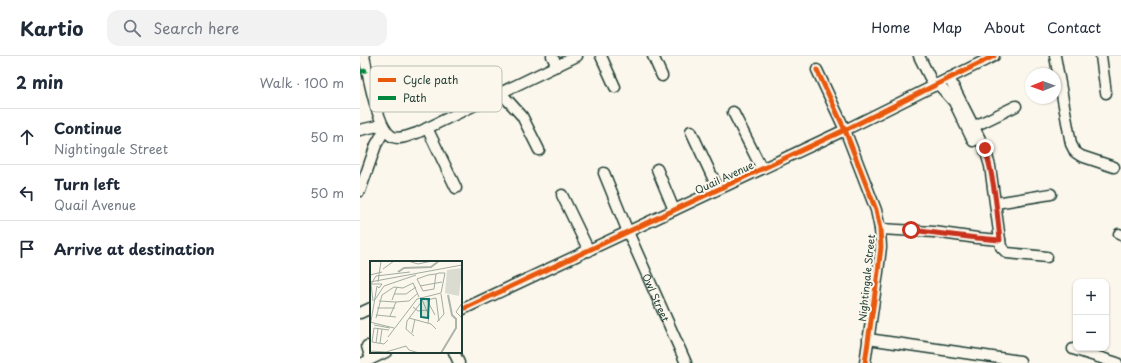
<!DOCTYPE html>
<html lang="en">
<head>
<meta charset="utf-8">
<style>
  body { margin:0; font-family:"Playpen Sans",sans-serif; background:#f2f2f3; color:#1f2937 }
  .controls { position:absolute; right:12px; bottom:12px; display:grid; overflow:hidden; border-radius:8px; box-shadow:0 1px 3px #0004 }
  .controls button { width:36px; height:36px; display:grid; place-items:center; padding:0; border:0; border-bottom:1px solid #e0e1e3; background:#fff; color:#1f2937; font:20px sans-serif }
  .compass { position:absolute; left:665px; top:12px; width:36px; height:36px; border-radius:50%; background:#fff; box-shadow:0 1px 3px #0004; rotate:269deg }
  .stop { position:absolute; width:12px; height:12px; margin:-9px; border:3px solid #c8321e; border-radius:50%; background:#fff }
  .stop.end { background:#c8321e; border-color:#fff; box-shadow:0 1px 4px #0008 }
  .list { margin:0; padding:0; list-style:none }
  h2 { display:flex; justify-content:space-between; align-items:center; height:52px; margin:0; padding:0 16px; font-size:17px }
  h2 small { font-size:13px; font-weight:400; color:#747a83 }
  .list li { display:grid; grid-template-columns:26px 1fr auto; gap:12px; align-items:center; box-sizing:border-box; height:56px; padding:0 16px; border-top:1px solid #e0e1e3 }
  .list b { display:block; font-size:15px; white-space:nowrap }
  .list p { margin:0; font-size:13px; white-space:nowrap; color:#747a83 }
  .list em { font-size:13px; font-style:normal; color:#747a83 }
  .icon { flex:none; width:22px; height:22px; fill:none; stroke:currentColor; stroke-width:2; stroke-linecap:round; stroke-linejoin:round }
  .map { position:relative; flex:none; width:761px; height:307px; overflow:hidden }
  header { display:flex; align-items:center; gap:24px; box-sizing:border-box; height:56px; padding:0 20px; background:#fff; border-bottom:1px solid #e0e1e3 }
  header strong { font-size:19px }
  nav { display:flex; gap:22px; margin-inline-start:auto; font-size:14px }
  .search { width:280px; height:36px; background:#f2f2f3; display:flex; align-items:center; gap:10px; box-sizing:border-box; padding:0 14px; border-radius:12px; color:#747a83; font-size:15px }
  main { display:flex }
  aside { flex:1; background:#fff }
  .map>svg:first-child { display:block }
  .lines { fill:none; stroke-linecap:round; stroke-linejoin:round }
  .street-casing { stroke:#1f3d34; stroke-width:13 }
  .street { stroke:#fbf7ec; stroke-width:10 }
  .quiet { stroke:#00873e; stroke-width:4; stroke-dasharray:8 4; stroke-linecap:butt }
  .cycleway-casing { stroke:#fbf7ec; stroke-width:8 }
  .cycleway { stroke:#e8590c; stroke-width:5 }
  .route { stroke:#c8321e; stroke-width:5 }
  .labels { text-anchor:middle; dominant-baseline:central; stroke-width:4; stroke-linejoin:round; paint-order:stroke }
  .street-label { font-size:10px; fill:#1f3d34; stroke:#fbf7ec }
  .inset-river { fill:none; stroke:#adb4aa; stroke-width:2 }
  .inset-road { fill:none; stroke:#a3ada2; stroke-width:1 }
  .view { fill:#0f766e; fill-opacity:0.15; stroke:#0f766e; stroke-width:2 }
  .inset-edge { fill:none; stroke:#1f3d34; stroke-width:2 }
  .key { fill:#fbf7ec; stroke:#b9bfb5; stroke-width:1 }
  .key-label { font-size:11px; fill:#1f3d34 }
</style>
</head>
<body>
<header>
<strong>Kartio</strong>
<div class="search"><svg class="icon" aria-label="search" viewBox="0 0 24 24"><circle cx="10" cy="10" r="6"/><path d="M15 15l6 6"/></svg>Search here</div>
<nav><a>Home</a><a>Map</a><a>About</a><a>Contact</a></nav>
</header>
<main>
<aside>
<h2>2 min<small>Walk · 100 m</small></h2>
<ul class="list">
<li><svg class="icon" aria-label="ahead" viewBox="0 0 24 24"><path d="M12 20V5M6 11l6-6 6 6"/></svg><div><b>Continue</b><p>Nightingale Street</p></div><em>50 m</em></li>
<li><svg class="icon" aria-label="left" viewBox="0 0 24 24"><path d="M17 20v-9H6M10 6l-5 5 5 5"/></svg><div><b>Turn left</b><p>Quail Avenue</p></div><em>50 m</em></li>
<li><svg class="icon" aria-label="arrive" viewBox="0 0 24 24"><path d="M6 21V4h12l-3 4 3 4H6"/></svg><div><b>Arrive at destination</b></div></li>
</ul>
</aside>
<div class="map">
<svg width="761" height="307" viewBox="0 0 761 307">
  <rect width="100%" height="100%" fill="#fbf7ec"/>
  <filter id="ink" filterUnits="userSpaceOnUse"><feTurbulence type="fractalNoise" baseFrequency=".025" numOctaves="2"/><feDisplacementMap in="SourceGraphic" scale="8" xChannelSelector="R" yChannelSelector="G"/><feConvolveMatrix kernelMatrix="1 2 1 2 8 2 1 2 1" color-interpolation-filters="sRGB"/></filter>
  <g filter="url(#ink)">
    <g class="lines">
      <defs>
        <g id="street">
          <path d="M4,0C8,17 17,74 33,81C41,84 50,79 57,77L217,0"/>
          <polyline points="192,0 197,10"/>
          <polyline points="241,0 255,31"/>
          <polyline points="293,0 302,20"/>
          <polyline points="559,0 574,30"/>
          <polyline points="695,0 711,88 715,96 721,100 754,111"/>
          <polyline points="741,0 746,37"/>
          <polyline points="457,14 485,74 516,154 520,173 521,191 518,216 505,307"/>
          <polyline points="589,22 625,93 630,110 641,191 647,197 687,201"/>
          <polyline points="578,28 594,46 613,85"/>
          <polyline points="141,37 162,60 179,94"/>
          <polyline points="373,56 402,113"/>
          <polyline points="615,70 656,50"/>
          <polyline points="67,72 96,132"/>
          <polyline points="0,74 22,69"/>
          <polyline points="331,75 358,133"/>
          <polyline points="297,113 314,154"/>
          <path id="s1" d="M244,117L268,176L326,307"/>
          <polyline points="0,135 16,89 25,73"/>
          <polyline points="202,139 229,195"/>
          <polyline points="636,147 691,138"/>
          <polyline points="520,173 574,176 617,182 640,184"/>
          <polyline points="759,178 761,179"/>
          <polyline points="101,254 489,72 634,0"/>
          <polyline points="0,257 11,252"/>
          <polyline points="508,283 660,305"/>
          <polyline points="7,290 11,303"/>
          <polyline points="713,293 757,307"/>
          <polyline points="94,296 99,307"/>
          <polyline points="3,307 26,296"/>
        </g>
      </defs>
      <use href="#street" class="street-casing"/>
      <use href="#street" class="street"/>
      <polyline class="quiet" points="0,16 7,14"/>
      <defs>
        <g id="cycleway">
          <polyline points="457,14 485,74 516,154 520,173 521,191 518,216 505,307"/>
          <polyline points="101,254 489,72 634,0"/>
        </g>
      </defs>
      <use href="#cycleway" class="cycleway-casing"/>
      <use href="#cycleway" class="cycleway"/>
    </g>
  </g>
  <g class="lines" filter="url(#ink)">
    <path class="route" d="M551,174L617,182L640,184C637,153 634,122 625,92"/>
  </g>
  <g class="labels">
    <g class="street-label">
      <text transform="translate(364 121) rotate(-25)">Quail Avenue</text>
      <text transform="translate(506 222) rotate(-84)">Nightingale Street</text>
      <text stroke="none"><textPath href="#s1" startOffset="135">Owl Street</textPath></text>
    </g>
  </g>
  <g transform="translate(10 205)">
    <rect width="92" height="92" fill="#fbf7ec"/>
    <path d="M92,7L89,35L75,32L77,9Z" fill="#dbdcd1"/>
    <path class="inset-river" d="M28,11L34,7L61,6L69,0M71,92L86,67V58L82,54L78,34"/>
    <path class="inset-road" d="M38,0L48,3L62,0M13,8L24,0M66,13L64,28L53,30L47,18L58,14L66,13L69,12H75L71,32M0,14L12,11M0,21L92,4M8,21L11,0M0,23H12L9,27L7,25M50,25L72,21M24,33H36L46,26M51,36L59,55L58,62M22,39L27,26M3,40L1,23L6,15L40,11M4,40L14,25L46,14M9,40L26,41M39,40L48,32M26,41L39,40M92,42L86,51L92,57M43,46L48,50L58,49M7,47H25M6,54L26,56M65,54L57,39L66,37L69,60M20,55L26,41M6,57L12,34L24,26L33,27L43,22L49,36M39,57L61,63L66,68M0,61L24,67M67,61L74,53L71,33M4,64L20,67M0,66L7,25M42,72L45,58M44,75L36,68L37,60L52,40M18,76L47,38L71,32M18,79L14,83L2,81L4,67L19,69M6,82L8,67M10,82L12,68M0,90L16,91L36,85L39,89L49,92"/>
    <path class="view" d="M51,38H59L58,57L51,56Z"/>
    <rect width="92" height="92" class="inset-edge"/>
  </g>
  <rect x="10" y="10" width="132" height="46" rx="6" class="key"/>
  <rect x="18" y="22" width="18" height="4" fill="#e8590c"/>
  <rect x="18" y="40" width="18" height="4" fill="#00873e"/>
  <g class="key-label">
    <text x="43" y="28">Cycle path</text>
    <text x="43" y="46">Path</text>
  </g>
</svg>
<div class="controls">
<button>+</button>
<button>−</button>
</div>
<svg class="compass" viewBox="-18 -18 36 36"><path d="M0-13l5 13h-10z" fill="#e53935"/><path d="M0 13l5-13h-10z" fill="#747a83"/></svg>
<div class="stop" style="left:551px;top:174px"></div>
<div class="stop end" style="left:625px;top:92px"></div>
</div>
</main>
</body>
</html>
